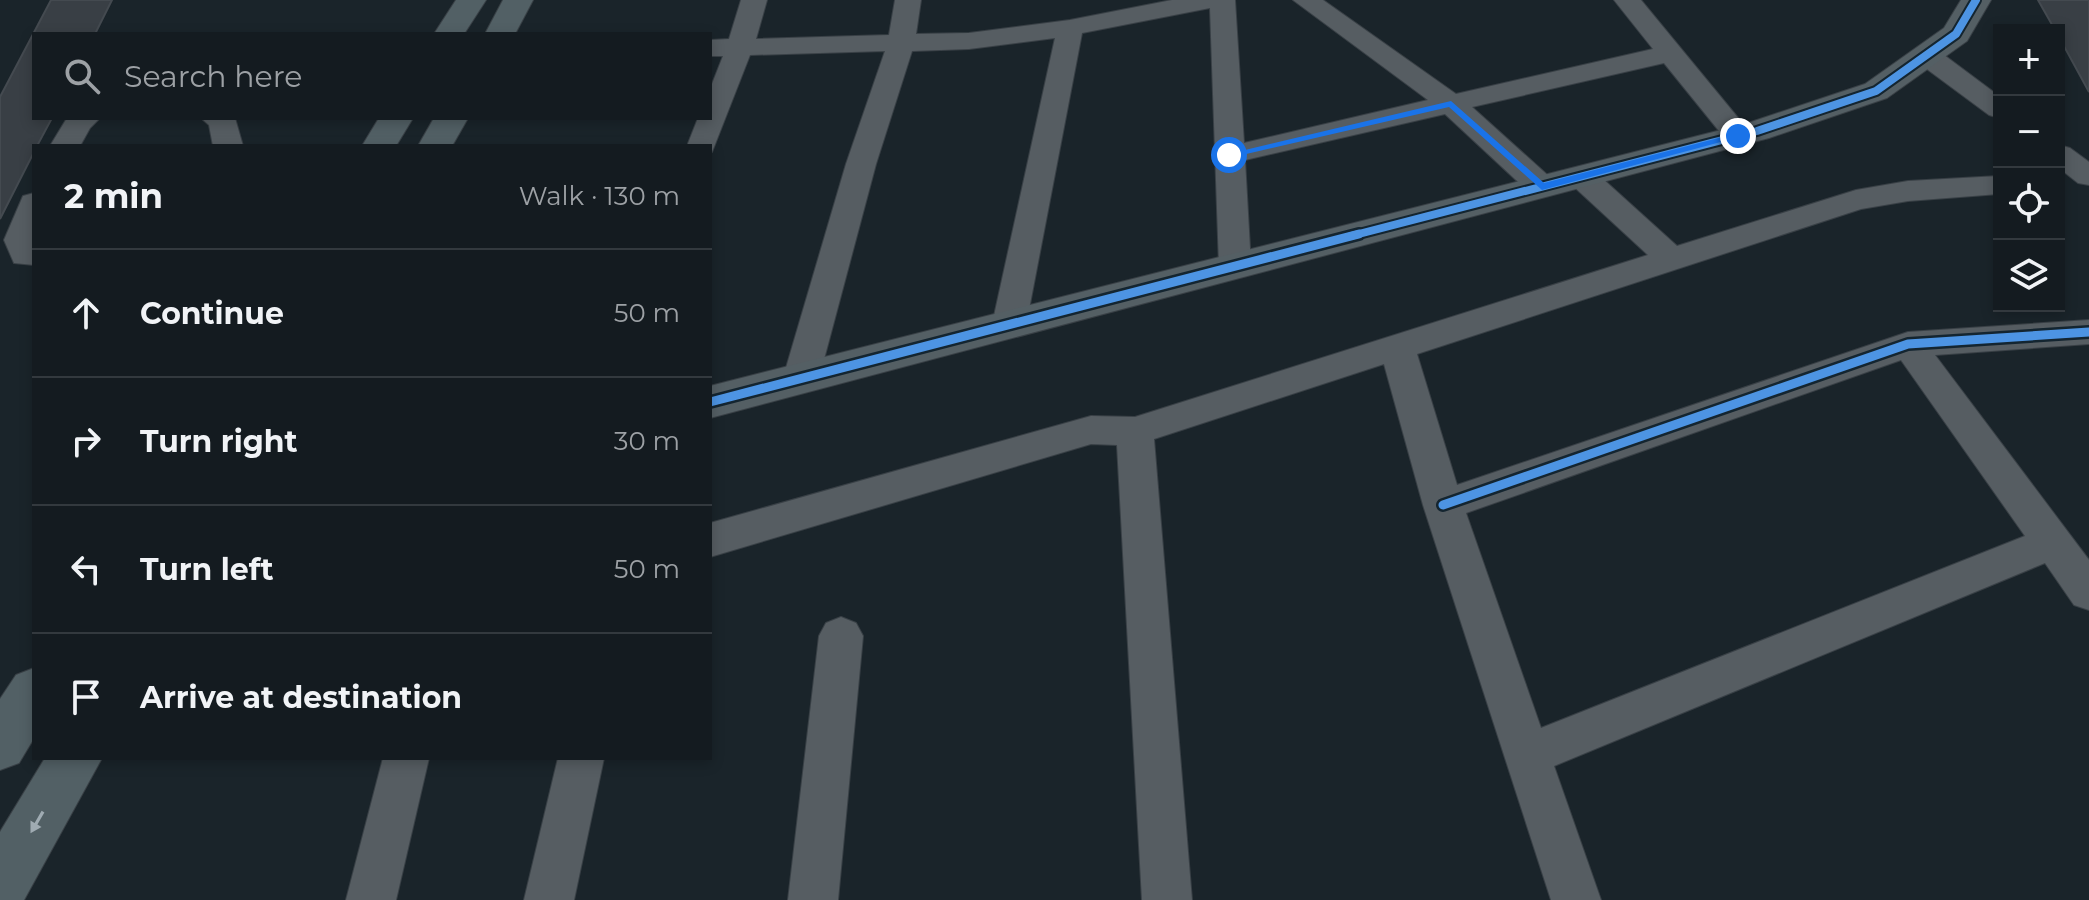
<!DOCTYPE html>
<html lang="en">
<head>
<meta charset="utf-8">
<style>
  body { margin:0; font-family:Montserrat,sans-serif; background:#21282d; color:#f1f3f6 }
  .controls { position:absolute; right:24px; top:24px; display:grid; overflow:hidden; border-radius:0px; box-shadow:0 4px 12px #0003 }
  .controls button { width:72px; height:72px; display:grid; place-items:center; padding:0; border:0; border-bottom:2px solid #33393e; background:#141b20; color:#f1f3f6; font:40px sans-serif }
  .stop { position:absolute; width:24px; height:24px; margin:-18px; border:6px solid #1a73e8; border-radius:50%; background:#fff }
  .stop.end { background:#1a73e8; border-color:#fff; box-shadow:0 2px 8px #0008 }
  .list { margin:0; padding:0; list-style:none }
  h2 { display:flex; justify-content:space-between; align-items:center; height:104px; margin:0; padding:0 32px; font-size:34px }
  h2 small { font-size:26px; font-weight:400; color:#9da1a5 }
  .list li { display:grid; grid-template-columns:52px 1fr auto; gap:24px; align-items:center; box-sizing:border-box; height:128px; padding:0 32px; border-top:2px solid #33393e }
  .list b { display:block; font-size:30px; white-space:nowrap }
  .list em { font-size:26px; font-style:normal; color:#9da1a5 }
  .icon { flex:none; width:44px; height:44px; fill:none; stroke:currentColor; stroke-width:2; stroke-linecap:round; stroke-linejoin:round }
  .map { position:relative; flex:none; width:2089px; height:900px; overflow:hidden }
  .search { position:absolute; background:#141b20; box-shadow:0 4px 12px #0003; left:32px; top:32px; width:680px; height:88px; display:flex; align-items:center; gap:20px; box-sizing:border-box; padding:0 28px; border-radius:0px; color:#9da1a5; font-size:30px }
  .panel { position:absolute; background:#141b20; box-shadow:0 4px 12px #0003; left:32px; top:144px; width:680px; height:616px; border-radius:0px }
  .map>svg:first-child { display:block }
  .building { fill:#393f45; stroke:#444a50; stroke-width:2 }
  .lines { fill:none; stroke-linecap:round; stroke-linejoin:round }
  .street-casing { stroke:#394046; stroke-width:2 }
  .secondary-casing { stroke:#394046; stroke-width:2 }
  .primary-casing { stroke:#394046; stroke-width:2 }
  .street { fill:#565d62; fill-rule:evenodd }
  .secondary { fill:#545f64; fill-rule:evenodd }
  .primary { fill:#526065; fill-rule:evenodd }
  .cycleway-far1-casing { stroke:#142530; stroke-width:12 }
  .cycleway-casing { stroke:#142530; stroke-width:14 }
  .cycleway-far1 { stroke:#4d94e3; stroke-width:8 }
  .cycleway { stroke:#4d94e3; stroke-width:9 }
  .oneway { fill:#9fabb2 }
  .route { fill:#1a73e8 }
</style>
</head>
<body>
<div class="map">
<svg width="2089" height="900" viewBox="0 0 2089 900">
  <rect width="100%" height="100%" fill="#1a242a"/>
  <g class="building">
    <polygon points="51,0 112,0 95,34 34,34 34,118 52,118 37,146 34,146 34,152 0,219 0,97"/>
    <polygon points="2038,0 2089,0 2089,92 2059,37 2059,30 2055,30"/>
  </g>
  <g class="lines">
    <defs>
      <g id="street">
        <polygon points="741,0 767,0 756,39 889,35 895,0 921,0 916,34 969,33 1070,20 1172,0 1235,0 1244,143 1428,100 1293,0 1323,0 1456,94 1653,49 1614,0 1641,0 1753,136 1748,142 1738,145 1728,142 1664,63 1472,107 1553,180 1557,187 1553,194 1542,197 1531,194 1445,114 1245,160 1251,266 1247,274 1235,277 1223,274 1219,266 1210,8 1082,33 1026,325 1021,334 1009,337 997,334 992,325 1055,38 969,49 912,51 876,164 819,378 814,387 801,391 788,387 783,378 846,164 885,51 750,55 712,152 710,153 710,146 687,146 698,118 710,118 710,89 723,56 710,56 710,40 729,39"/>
        <polygon points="1926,47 1936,49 1999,96 1999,118 1989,115 1916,61 1912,55 1916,49"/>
        <polygon points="67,118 100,118 90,128 80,146 50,146"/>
        <polygon points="201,118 235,118 243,146 213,146 209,125"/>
        <polygon points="2059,145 2070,148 2089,162 2089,185 2078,183 2059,168"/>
        <path d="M1582,168L1593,170L1677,246L1856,190L1908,181L1999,176V194L1908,201L1861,209L1417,354L1457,485L1908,332L2089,320V344L1935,355L2089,560V610L2074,605L2045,563L1554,766L1601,900H1551L1423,505L1384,364L1154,439L1192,900H1142L1117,445L1091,444L710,557V523L1091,416L1135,417L1648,255L1571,184L1567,177L1571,170ZM1901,360L2025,536L1541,728L1466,513Z"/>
        <polygon points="34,193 34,265 14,263 4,240 23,196"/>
        <polygon points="841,617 856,623 863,636 838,900 788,900 819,636 826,623"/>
        <polygon points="383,758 429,758 396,900 346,900"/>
        <polygon points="558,758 604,758 574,900 524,900"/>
      </g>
      <polygon id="secondary" points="1961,0 1991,0 1967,41 1887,98 1769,138 710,418 710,386 1745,124 1865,84 1944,28"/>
      <g id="primary">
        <polygon points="456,0 486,0 464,34 434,34"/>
        <polygon points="503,0 533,0 515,34 485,34"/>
        <polygon points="379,118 413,118 396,146 362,146"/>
        <polygon points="434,118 468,118 452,146 418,146"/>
        <polygon points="34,668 34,738 19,763 0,770 0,699 16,675"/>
        <polygon points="45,758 102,758 24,900 0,900 0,832"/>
      </g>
    </defs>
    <use href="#street" class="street-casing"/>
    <use href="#secondary" class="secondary-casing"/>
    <use href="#primary" class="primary-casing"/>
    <use href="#street" class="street"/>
    <use href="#secondary" class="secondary"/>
    <use href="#primary" class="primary"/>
    <defs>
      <polyline id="cycleway-far1" points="1351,236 1757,131 1876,91 1956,34 1976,0"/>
      <g id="cycleway">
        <polyline points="710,402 1359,234"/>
        <polyline points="1443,505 1908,344 2089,332"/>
      </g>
    </defs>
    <use href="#cycleway-far1" class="cycleway-far1-casing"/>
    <use href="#cycleway" class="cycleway-casing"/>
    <use href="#cycleway-far1" class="cycleway-far1"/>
    <use href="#cycleway" class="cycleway"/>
  </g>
  <defs><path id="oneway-solid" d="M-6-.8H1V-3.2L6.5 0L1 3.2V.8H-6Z" transform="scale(2)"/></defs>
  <use class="oneway" href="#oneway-solid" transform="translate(37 822) rotate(120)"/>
  <polygon class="route" points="1451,101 1544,183 1738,133 1743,136 1542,190 1449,107 1229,158 1224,155"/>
</svg>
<div class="controls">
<button>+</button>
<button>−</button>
<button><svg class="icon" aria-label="locate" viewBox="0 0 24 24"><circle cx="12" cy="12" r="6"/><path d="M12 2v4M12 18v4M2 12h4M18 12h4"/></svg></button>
<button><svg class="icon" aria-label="layers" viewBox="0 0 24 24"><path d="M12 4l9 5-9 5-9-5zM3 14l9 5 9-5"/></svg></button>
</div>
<div class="stop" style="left:1229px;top:155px"></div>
<div class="stop end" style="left:1738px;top:136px"></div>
<div class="search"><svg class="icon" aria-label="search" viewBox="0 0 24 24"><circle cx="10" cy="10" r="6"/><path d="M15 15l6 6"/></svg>Search here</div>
<section class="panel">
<h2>2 min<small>Walk · 130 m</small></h2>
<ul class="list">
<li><svg class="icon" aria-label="ahead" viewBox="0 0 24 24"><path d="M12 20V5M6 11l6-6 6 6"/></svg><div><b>Continue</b></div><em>50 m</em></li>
<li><svg class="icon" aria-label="right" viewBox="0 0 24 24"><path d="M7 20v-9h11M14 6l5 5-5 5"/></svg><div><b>Turn right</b></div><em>30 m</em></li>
<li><svg class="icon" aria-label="left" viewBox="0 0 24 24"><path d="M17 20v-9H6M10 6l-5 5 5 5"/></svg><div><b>Turn left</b></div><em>50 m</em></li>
<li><svg class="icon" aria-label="arrive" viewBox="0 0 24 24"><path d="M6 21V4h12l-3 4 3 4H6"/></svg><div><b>Arrive at destination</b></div></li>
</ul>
</section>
</div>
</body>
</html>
